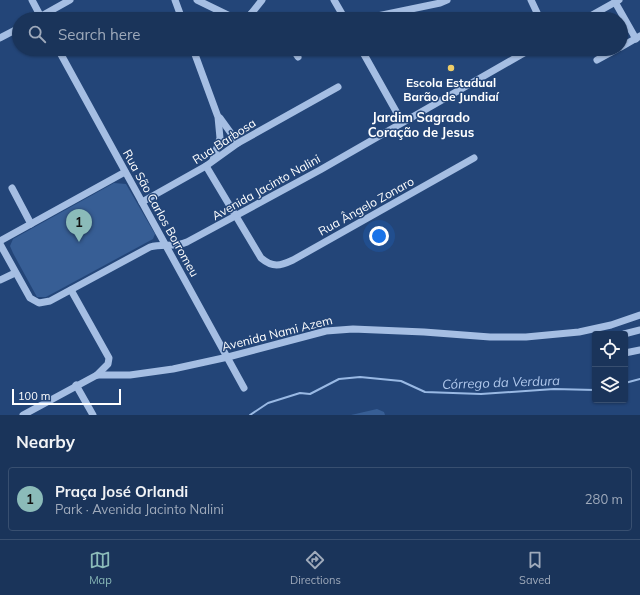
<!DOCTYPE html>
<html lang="en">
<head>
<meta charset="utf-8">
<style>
  body { margin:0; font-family:Mulish,sans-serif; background:#273f63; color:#f1f3f6 }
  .controls { position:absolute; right:12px; bottom:12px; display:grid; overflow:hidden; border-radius:4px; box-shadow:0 1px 3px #0004 }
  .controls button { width:36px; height:36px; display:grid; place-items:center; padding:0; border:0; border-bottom:1px solid #384f70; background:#1a345a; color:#f1f3f6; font:20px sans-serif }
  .scale { position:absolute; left:12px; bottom:10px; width:109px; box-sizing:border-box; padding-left:4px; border:2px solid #fff; border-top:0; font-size:11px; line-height:14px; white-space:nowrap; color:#fff; -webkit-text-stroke:3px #234578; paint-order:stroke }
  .you { position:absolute; left:379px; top:236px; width:14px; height:14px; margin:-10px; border:3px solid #fff; border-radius:50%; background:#1a73e8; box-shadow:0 0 0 6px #1a73e833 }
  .badge { display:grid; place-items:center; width:26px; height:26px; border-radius:50%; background:#8bbbb9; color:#111; font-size:13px; font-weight:700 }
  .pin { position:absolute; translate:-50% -33px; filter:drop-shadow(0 1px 2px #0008) }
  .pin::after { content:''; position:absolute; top:21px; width:14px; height:12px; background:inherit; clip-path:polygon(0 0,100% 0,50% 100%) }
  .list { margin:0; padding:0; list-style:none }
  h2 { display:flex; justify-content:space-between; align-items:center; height:52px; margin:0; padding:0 16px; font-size:17px }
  h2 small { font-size:13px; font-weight:400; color:#9faabb }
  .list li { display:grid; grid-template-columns:26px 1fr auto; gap:12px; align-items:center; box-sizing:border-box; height:64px; margin:0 8px 8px; padding:0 8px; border:1px solid #384f70; border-radius:4px }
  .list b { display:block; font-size:15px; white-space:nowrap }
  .list p { margin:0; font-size:13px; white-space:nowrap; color:#9faabb }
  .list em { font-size:13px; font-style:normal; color:#9faabb }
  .icon { flex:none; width:22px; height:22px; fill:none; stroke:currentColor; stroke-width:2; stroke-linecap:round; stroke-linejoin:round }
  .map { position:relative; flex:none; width:640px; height:415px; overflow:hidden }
  .search { position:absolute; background:#1a345a; box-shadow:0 1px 3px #0004; left:12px; right:12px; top:12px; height:44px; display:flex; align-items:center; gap:10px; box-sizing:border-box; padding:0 14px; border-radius:22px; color:#9faabb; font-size:15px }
  .sheet { height:124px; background:#1a345a }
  nav { display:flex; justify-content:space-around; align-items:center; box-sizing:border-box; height:56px; border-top:1px solid #384f70; background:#1a345a; font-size:11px; color:#9faabb }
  nav a { display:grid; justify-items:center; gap:2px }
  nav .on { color:#8bbbb9 }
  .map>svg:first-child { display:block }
  .green { fill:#375e95 }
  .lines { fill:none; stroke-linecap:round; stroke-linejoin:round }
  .stream { stroke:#99b9e4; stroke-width:2 }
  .minor { stroke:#a5bee3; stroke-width:7 }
  .poi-dot { fill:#eecd68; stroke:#234578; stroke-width:1.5 }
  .labels { text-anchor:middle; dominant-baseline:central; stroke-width:3; stroke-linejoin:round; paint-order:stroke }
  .poi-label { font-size:12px; font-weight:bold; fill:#fff; stroke:#234578 }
  .street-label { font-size:12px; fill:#fff; stroke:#234578 }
  .neighbourhood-label { font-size:13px; font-weight:bold; fill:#fff; stroke:#234578 }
  .water-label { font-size:13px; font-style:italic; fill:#b0c8ec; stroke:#234578 }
</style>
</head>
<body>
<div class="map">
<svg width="640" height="415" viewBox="0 0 640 415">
  <rect width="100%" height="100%" fill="#234578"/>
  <g class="green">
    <polygon points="114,183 126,184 152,229 155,234 153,239 46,297 37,297 13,253 10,246 13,239"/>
    <polygon points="377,409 384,412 385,415 351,415"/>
  </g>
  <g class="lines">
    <g class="stream">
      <polyline points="625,383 640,379"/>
      <polyline points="250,415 268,403 300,393 310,394 339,379 360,377 401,381 425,392 481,394 554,389 595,390"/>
    </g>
    <g class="minor">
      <polyline points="32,0 42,19"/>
      <polyline points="175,0 182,19"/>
      <polyline points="197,0 236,19"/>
      <polyline points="334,0 345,19"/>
      <polyline points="531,0 540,19"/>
      <polyline points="615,2 636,39"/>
      <polyline points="251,14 263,19"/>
      <polyline points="36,19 70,0"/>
      <polyline points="247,19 262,0"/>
      <polyline points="363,19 440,3 447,0"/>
      <polyline points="585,19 619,0"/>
      <polyline points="0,38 19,28"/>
      <polyline points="621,47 640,36"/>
      <polyline points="58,49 244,388"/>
      <polyline points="193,49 218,117 220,138 213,160"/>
      <polyline points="293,49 298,57"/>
      <polyline points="361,49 402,122"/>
      <polyline points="597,60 617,49"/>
      <polyline points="220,118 238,143"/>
      <path d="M206,166L261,258C273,268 280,266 293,260L474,158"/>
      <polyline points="12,188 31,224"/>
      <polyline points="142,202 206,166 238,143 338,87"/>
      <polyline points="0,241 125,172"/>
      <path d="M0,244L30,298L39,303L50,301L150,247C163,243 174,248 187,242L320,170L531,49"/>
      <polyline points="0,280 15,273"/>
      <polyline points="71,290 109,358 108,364 97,375"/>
      <polyline points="624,334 640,330"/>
      <polyline points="625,353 640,350"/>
      <polyline points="76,385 93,415"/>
      <polyline points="23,415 97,375 130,375 173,369 228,357 326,331 353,329 424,332 490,337 526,337 579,332 611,325 640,315"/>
    </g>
  </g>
  <circle class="poi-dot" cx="451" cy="68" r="4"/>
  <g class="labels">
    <g class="poi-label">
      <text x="451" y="82">Escola Estadual<tspan x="451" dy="14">Barão de Jundiaí</tspan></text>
    </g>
    <g class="street-label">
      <text transform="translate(224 141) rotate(-33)">Rua Barbosa</text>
      <text transform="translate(266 187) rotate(-29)">Avenida Jacinto Nalini</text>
      <text transform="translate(366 206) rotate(-29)">Rua Ângelo Zonaro</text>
      <text transform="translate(161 213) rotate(61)">Rua São Carlos Borromeu</text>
      <text transform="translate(277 333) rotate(-14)">Avenida Nami Azem</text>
    </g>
    <g class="neighbourhood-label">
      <text x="421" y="117">Jardim Sagrado<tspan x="421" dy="15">Coração de Jesus</tspan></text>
    </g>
    <g class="water-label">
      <text transform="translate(501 382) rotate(-2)">Córrego da Verdura</text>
    </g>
  </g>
</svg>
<div class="controls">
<button><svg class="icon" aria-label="locate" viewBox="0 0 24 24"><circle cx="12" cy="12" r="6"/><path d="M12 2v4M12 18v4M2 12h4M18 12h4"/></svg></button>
<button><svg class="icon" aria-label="layers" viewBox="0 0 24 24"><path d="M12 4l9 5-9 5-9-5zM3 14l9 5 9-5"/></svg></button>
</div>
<div class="scale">100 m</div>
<div class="you"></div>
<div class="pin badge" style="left:79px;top:242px">1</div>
<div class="search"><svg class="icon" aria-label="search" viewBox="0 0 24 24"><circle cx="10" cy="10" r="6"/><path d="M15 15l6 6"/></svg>Search here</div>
</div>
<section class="sheet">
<h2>Nearby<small></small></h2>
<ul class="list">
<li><span class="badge">1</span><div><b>Praça José Orlandi</b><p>Park · Avenida Jacinto Nalini</p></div><em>280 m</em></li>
</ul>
</section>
<nav>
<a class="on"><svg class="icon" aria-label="map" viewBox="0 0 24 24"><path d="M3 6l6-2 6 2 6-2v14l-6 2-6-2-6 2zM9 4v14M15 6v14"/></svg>Map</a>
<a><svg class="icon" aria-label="directions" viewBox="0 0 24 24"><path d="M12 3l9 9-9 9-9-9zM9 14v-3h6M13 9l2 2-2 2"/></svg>Directions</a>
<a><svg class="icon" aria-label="saved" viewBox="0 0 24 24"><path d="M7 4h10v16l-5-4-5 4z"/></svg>Saved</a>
</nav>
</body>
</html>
